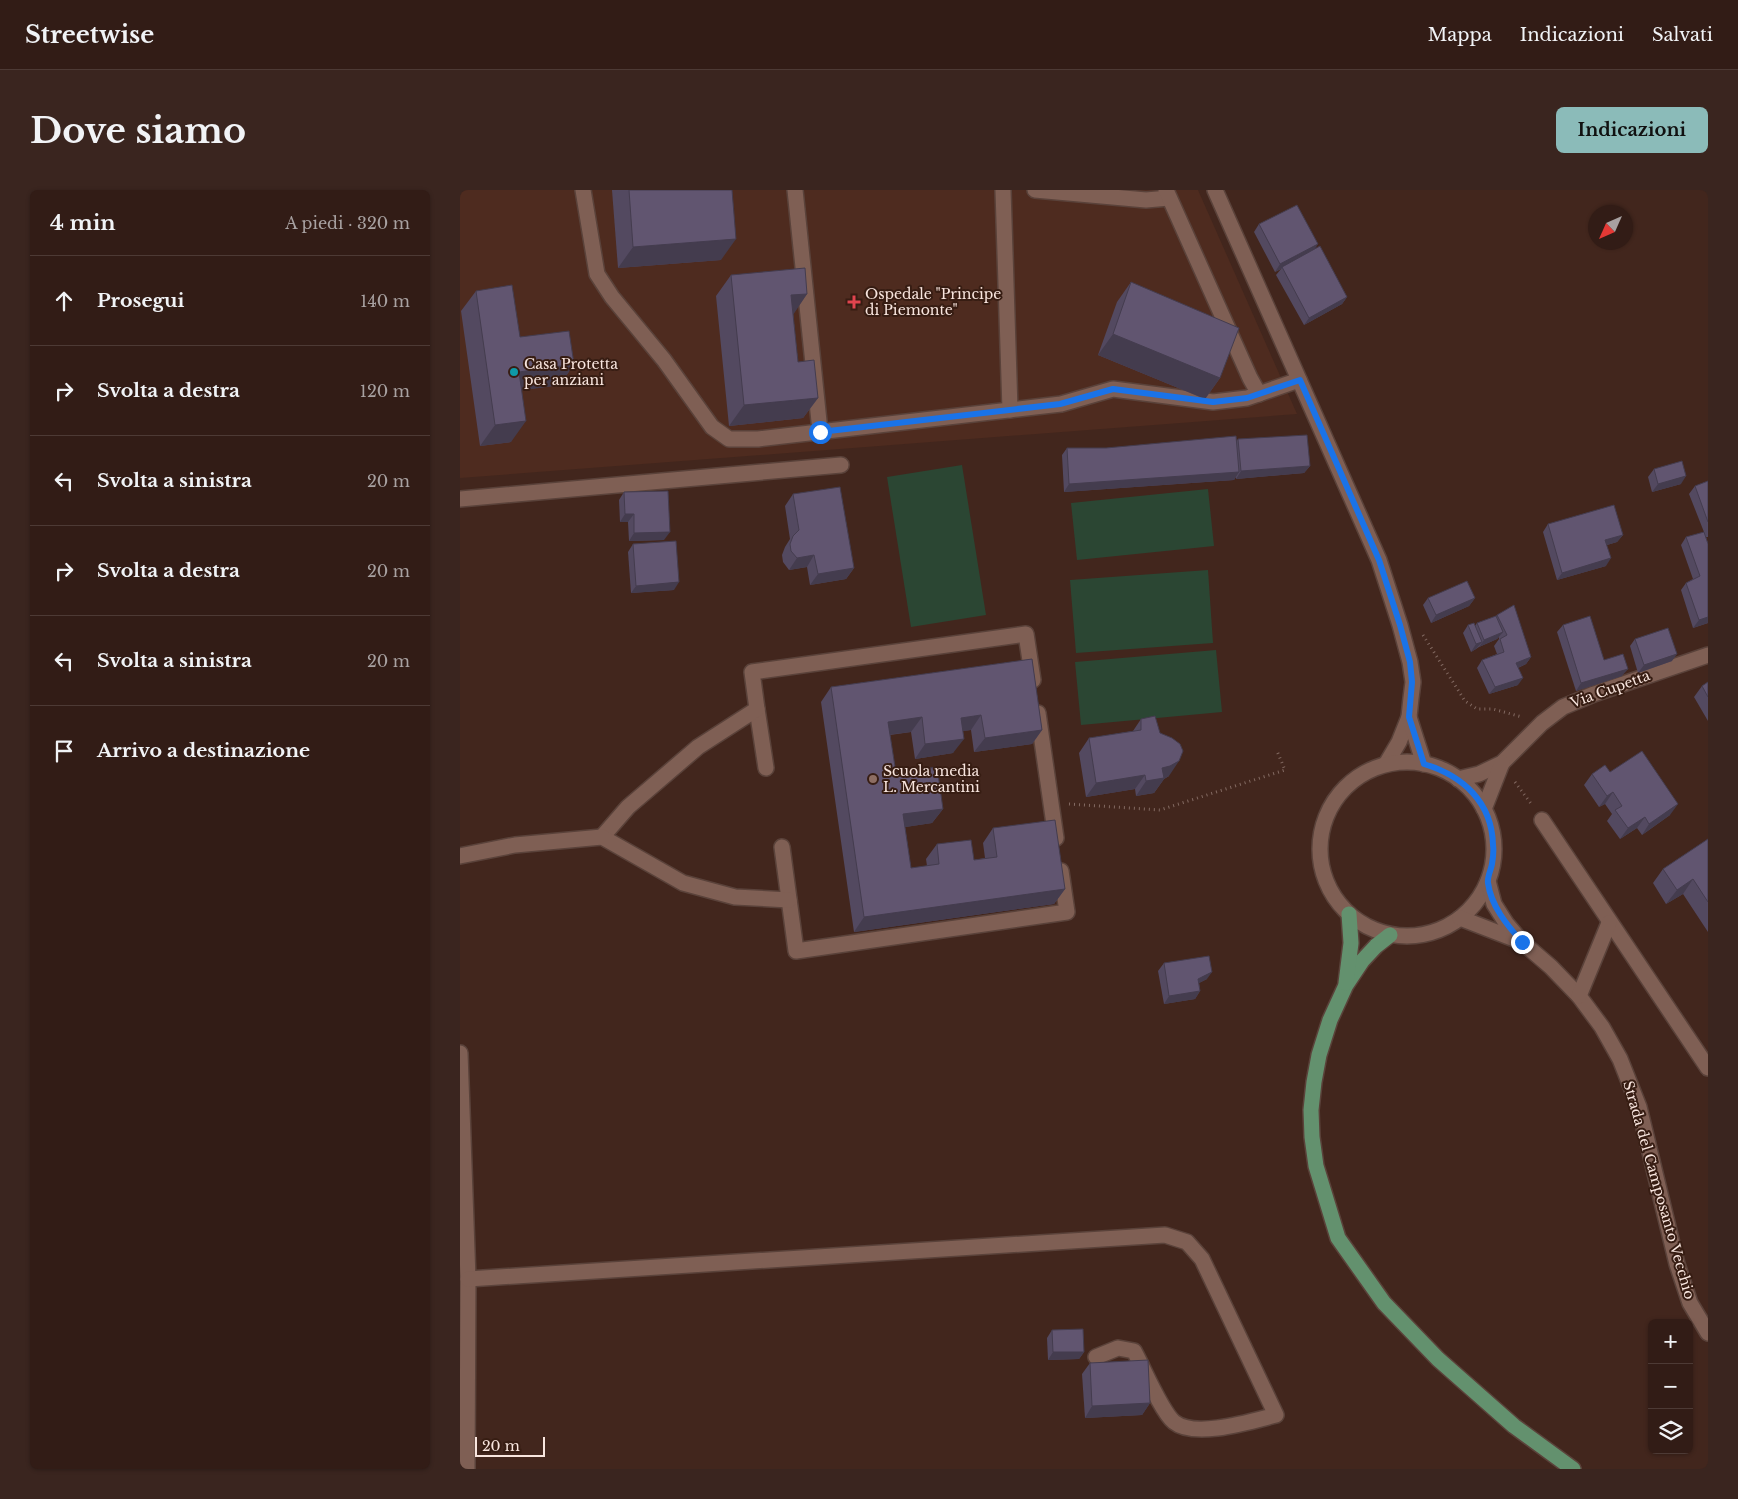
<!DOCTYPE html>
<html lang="it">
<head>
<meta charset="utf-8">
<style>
  body { margin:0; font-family:"Libre Baskerville",serif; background:#3a251f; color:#f1f3f6 }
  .controls { position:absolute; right:15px; bottom:15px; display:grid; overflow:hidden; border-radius:8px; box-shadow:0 1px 4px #0004 }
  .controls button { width:45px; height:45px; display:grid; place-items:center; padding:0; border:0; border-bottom:1px solid #4d3a35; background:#321c16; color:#f1f3f6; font:25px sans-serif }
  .compass { position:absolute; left:1128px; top:15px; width:45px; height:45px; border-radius:50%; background:#321c16; box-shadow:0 1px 4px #0004; rotate:225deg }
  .scale { position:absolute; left:15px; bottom:12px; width:70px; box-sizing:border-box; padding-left:5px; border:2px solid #f8e5de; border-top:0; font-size:14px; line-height:18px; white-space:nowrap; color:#f8e5de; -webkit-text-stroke:4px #371d13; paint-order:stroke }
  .stop { position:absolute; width:15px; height:15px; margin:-11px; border:4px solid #1a73e8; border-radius:50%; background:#fff }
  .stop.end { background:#1a73e8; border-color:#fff; box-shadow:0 1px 5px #0008 }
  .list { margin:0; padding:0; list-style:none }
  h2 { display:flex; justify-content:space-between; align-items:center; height:65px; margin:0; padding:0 20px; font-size:21px }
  h2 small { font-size:16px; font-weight:400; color:#a8a1a1 }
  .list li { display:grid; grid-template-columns:32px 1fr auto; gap:15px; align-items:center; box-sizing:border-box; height:90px; padding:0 20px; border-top:1px solid #4d3a35 }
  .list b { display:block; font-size:19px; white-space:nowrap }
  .list em { font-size:16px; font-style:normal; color:#a8a1a1 }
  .icon { flex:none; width:28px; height:28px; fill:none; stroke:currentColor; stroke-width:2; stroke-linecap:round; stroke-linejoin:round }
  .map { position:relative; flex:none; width:1248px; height:1279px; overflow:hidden; border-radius:8px }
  header { display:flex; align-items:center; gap:30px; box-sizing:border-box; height:70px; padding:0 25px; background:#321c16; border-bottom:1px solid #4d3a35 }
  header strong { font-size:24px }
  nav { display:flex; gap:28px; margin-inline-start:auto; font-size:18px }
  .intro { display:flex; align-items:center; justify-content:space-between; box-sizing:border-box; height:120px; padding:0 30px }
  h1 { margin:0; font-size:35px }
  .button { padding:12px 22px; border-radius:8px; background:#8bbbb9; color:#111; font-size:18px; font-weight:700 }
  main { display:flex; gap:30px; padding:0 30px }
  aside { flex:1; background:#321c16; border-radius:8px; box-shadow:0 1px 4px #0004 }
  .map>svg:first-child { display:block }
  .built { fill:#4e2b1f }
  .grass { fill:#2b4633 }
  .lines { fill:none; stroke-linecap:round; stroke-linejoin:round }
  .minor-casing { stroke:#5a423a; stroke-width:18 }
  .major-casing { stroke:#5a423a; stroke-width:18 }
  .path { stroke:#836a62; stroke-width:3; stroke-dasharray:1 4; stroke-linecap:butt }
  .minor { stroke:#7f5f54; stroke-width:15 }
  .major { stroke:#63916e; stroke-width:15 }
  .wall { fill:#534960 }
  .shaded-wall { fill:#443c4e }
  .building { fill:#615570; stroke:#443c4e }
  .route { stroke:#1a73e8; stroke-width:6 }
  .health-dot { fill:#e0444e; stroke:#371d13; stroke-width:2 }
  .culture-dot { fill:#0f9aa8; stroke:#371d13; stroke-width:2 }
  .education-dot { fill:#8d6e63; stroke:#371d13; stroke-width:2 }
  .labels { text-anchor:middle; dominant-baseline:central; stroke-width:4; stroke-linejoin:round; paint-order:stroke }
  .poi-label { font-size:14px; fill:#f8e5de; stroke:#371d13; text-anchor:start }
  .street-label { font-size:14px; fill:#f8e5de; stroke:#371d13 }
</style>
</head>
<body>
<header>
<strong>Streetwise</strong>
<nav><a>Mappa</a><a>Indicazioni</a><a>Salvati</a></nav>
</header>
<div class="intro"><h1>Dove siamo</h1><a class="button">Indicazioni</a></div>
<main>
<aside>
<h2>4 min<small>A piedi · 320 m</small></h2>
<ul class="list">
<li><svg class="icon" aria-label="ahead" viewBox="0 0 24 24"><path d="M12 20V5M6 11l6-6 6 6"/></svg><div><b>Prosegui</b></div><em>140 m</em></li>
<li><svg class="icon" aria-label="right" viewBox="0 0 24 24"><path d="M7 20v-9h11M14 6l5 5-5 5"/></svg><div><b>Svolta a destra</b></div><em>120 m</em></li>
<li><svg class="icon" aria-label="left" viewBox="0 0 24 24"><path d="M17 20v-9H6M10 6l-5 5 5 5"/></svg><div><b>Svolta a sinistra</b></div><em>20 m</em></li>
<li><svg class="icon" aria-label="right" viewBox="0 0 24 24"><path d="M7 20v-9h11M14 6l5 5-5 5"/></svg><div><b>Svolta a destra</b></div><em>20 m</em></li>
<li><svg class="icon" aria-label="left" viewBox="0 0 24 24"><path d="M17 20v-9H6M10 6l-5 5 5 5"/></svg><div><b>Svolta a sinistra</b></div><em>20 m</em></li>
<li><svg class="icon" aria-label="arrive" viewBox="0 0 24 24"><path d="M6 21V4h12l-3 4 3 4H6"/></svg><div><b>Arrivo a destinazione</b></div></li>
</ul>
</aside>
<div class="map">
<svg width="1248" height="1279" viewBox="0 0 1248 1279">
  <rect width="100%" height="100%" fill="#42261d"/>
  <polygon class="built" points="0,0 738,0 837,224 0,288"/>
  <g class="grass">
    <polygon points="502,275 526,425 451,437 427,287"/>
    <polygon points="748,299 754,356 617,370 611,313"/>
    <polygon points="748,380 753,453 616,463 610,390"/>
    <polygon points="756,460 762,522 621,535 615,472"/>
  </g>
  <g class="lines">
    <defs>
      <g id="minor">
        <polyline points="123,0 137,84 152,107 204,170 252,237 269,249 298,249 601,214 653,199 753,212 787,208 839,190"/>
        <polyline points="335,0 360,241"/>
        <polyline points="543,0 550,220"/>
        <polyline points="575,0 686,10 709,8"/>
        <polyline points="706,0 790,188 799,204"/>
        <polyline points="755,0 919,370 940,435 950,472 953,492 951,508 949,527 939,552 926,574"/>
        <polyline points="0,309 381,275"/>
        <polyline points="297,519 306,578"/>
        <polyline points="578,523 596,648"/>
        <polyline points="949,527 964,574"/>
        <circle cx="947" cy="659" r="87"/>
        <polyline points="998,589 1019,584 1042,573 1082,533 1103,517 1134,504 1248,465"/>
        <polyline points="1024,619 1042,573"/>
        <polyline points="1082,630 1248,878"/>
        <polyline points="142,647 168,617 238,557 297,519 292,482 566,444 573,490"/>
        <polyline points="322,657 336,761 607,722 601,681"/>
        <polyline points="0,666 55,655 142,647 223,693 275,707 329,710"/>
        <polyline points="1028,691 1034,714 1046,733 1062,752 1091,777 1119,806 1142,837 1160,869 1179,917 1217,1074 1230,1113 1248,1143"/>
        <polyline points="1000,728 1057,750"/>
        <polyline points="1119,806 1149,733"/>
        <polyline points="0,863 8,1089 7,1279"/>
        <path d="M8,1089L705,1045L727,1052L742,1069L816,1225C792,1231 735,1249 714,1232C701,1221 683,1177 674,1161L658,1158L636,1167"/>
      </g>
      <g id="major">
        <polyline points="930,745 916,756 902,771 886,795 870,830 859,865 854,892 851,920 852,947 856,976 878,1048 924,1113 978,1169 1054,1236 1113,1279"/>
        <polyline points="886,793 891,753 889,724"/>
      </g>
    </defs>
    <use href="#minor" class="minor-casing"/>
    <use href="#major" class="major-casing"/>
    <g class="path">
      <polyline points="963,445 1005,511 1017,519 1033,519 1062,527"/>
      <polyline points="1055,592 1072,615"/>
      <polyline points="609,614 700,620 825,580 817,561"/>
    </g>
    <use href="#minor" class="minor"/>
    <use href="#major" class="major"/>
  </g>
  <g class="wall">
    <polygon points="152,0 272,0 261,70 158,78"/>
    <polygon points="799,34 855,59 887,107 882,114 844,135 816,85 821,79 815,82 794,42"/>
    <polygon points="271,85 347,104 333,124 338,172 358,208 343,228 269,236 256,106"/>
    <polygon points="671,92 760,188 745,209 638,165 657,112"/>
    <polygon points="16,101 60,147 114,174 100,195 61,200 51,252 20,256 1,121"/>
    <polygon points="778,249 850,276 844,283 776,289 776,287 774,290 604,302 602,265 607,258 646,258 776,252"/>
    <polygon points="1194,279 1221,294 1192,302 1188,287"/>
    <polygon points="1248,291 1248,347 1246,347 1248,354 1248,433 1233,438 1221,400 1226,393 1233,389 1221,355 1226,347 1244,342 1229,304 1235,296"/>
    <polygon points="164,302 204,350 169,351 168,332 160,332 159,310"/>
    <polygon points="333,304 394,378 386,389 350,395 347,377 329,380 323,372 322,365 325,357 330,349 325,316"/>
    <polygon points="1088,334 1163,345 1157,352 1147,355 1146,376 1097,390 1083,342"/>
    <polygon points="173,354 214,400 171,403 168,362"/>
    <polygon points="968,408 1015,408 1009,416 971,433 963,415"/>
    <polygon points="1037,425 1071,467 1066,474 1058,478 1058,495 1029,504 1017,478 1022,470 1037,464 1034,456 1039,449 1039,447 1037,449 1019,457 1016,459 1011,462 1003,443 1008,435 1015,436 1017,433 1036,426"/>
    <polygon points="1103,435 1144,470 1162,486 1116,501 1097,442"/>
    <polygon points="1175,449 1212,471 1178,483 1170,456"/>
    <polygon points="572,469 582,540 572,554 514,562 511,540 502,541 493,563 455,569 451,542 430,545 436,583 483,619 472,633 445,637 451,678 467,676 466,669 477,654 514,670 525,668 523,653 533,638 605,699 594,714 394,742 361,512 371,497"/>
    <polygon points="1248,492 1248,531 1234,507 1242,496"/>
    <polygon points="681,529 709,586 704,589 694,603 676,606 675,599 626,607 619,563 629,548 673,541"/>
    <polygon points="1150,582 1210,625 1182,645 1177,638 1160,649 1147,631 1152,624 1145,614 1139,617 1124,595 1132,584"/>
    <polygon points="1248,649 1248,742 1223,704 1206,714 1193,693 1203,679"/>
    <polygon points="704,773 747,789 739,793 740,801 735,809 704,814 698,781"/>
    <polygon points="592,1140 624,1162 619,1169 588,1170 587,1148"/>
    <polygon points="630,1173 690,1213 682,1225 625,1228 622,1184"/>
  </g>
  <g class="shaded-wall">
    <polygon points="276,49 261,70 158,78 173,57"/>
    <polygon points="858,54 853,62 815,82 820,74"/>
    <polygon points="347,104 333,125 331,105"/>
    <polygon points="887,107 882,114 844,135 849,128"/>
    <polygon points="653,144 760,188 745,209 638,165"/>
    <polygon points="114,174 100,195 44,203 59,182"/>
    <polygon points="358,208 343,228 269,236 284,215"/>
    <polygon points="66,231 51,252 20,256 35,235"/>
    <polygon points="850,276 844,283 776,289 781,281"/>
    <polygon points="779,282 774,290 604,302 609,294"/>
    <polygon points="1226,286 1221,294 1192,302 1198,294"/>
    <polygon points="165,324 174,324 168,332 160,332"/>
    <polygon points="210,342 204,350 169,351 174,343"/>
    <polygon points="1163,345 1157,352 1140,357 1145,350"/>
    <polygon points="354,365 347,377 329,380 337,368"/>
    <polygon points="1151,368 1146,376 1097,390 1102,383"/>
    <polygon points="394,378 386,389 350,395 358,384"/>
    <polygon points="219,392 214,400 171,403 176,396"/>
    <polygon points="1015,408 1009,416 971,433 976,425"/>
    <polygon points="1248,427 1248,433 1233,438 1239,430"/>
    <polygon points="1043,442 1037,449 1019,457 1024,450"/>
    <polygon points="1022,452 1016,459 1011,462 1016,454"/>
    <polygon points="1217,464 1212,471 1178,483 1184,475"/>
    <polygon points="1071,467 1066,474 1051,481 1056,473"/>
    <polygon points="1168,479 1162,486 1116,501 1121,493"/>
    <polygon points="1063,488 1058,495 1029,504 1035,497"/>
    <polygon points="521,525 511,540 490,543 501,528"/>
    <polygon points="462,527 451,542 418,546 428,532"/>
    <polygon points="582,540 572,554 514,562 525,548"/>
    <polygon points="504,549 493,563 455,569 465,554"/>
    <polygon points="719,571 709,586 704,589 694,603 676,606 686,591 702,578"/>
    <polygon points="685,585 675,599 626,607 636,593"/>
    <polygon points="1153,602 1145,614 1139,617 1147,606"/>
    <polygon points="1218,614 1210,625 1182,645 1189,634"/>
    <polygon points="483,619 472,633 433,639 443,624"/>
    <polygon points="1185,627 1177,638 1160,649 1168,638"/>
    <polygon points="1233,689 1223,704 1206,714 1217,700"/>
    <polygon points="605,699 594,714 394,742 404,727"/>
    <polygon points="752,782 747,789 733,796 738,789"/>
    <polygon points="740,801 735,809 704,814 709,806"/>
    <polygon points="593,1162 624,1162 619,1169 588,1170"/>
    <polygon points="690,1213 682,1225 625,1228 632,1216"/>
  </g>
  <g class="building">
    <polygon points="169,0 272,0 276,49 173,57"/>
    <polygon points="837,15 858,54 820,74 799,34"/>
    <polygon points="860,56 887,107 849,128 822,77"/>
    <polygon points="345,78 347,104 331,105 338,172 354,170 358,208 284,215 271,85"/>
    <polygon points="671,92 779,138 760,188 653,144"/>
    <polygon points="52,95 60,147 109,141 114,174 59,182 66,231 35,235 16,101"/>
    <polygon points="847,245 850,276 781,281 778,249"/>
    <polygon points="776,246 779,282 609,294 607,258 646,258"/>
    <polygon points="1222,271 1226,286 1198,294 1194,279"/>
    <polygon points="1248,291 1248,332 1235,296"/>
    <polygon points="380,297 394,378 358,384 354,365 337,368 331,361 330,354 333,346 339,340 333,304"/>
    <polygon points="208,301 210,342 174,343 174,324 165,324 164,302"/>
    <polygon points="1154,315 1163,345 1145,350 1151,368 1102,383 1088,334"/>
    <polygon points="1244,342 1248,354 1248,427 1239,430 1226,393 1240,386 1226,347"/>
    <polygon points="216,351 219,392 176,396 173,354"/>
    <polygon points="1007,391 1015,408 976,425 968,408"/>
    <polygon points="1054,415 1071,467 1056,473 1063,488 1035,497 1022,470 1044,462 1040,449 1047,445 1037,425"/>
    <polygon points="1036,426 1043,442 1024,450 1017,433"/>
    <polygon points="1130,426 1144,470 1163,464 1168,479 1121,493 1103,435"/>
    <polygon points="1014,433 1022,452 1016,454 1008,435"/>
    <polygon points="1208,438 1217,464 1184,475 1175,449"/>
    <polygon points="572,469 582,540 525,548 521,525 501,528 504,549 465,554 462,527 428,532 436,583 477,577 483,619 443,624 451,678 479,674 477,654 511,650 514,670 537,667 533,638 595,630 605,699 404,727 371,497"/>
    <polygon points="1248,492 1248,507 1242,496"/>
    <polygon points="695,526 700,543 712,548 720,554 723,561 719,571 710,576 702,578 704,588 686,591 685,585 636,593 629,548 681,540 681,529"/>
    <polygon points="1182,561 1218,614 1189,634 1185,627 1168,638 1155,620 1162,616 1153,602 1147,606 1132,584 1145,575 1150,582"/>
    <polygon points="1248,649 1248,712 1233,689 1217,700 1203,679"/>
    <polygon points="749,766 752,782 738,789 740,801 709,806 704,773"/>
    <polygon points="623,1139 624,1162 593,1162 592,1140"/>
    <polygon points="688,1170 690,1213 632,1216 630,1173"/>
  </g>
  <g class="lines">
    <path class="route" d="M360,242L600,214L653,199L753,212L787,208L840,190L919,370L940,435L950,472L952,492L949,527L964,574C1003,586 1032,612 1033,655C1034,661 1033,668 1032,674C1031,680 1027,687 1028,693C1031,716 1047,735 1062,752"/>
  </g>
  <path class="health-dot" d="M391.5 104.5h5v5h5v5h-5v5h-5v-5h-5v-5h5z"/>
  <circle class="culture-dot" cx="54" cy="182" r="5"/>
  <circle class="education-dot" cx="413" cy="589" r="5"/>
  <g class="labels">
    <g class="poi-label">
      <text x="405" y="104">Ospedale "Principe<tspan x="405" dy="16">di Piemonte"</tspan></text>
      <text x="64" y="174">Casa Protetta<tspan x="64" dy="16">per anziani</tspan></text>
      <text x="423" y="581">Scuola media<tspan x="423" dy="16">L. Mercantini</tspan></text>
    </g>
    <g class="street-label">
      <text transform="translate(1150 499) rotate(-20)">Via Cupetta</text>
      <text transform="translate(1199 1000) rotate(74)">Strada del Camposanto Vecchio</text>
    </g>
  </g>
</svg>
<div class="controls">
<button>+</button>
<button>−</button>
<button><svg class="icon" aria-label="layers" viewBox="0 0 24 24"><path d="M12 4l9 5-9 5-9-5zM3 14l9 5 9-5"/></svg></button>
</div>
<svg class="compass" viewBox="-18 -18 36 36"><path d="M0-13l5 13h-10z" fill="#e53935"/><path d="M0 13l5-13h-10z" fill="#a8a1a1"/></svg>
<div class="scale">20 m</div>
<div class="stop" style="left:360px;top:242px"></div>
<div class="stop end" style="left:1062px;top:752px"></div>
</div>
</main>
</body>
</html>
